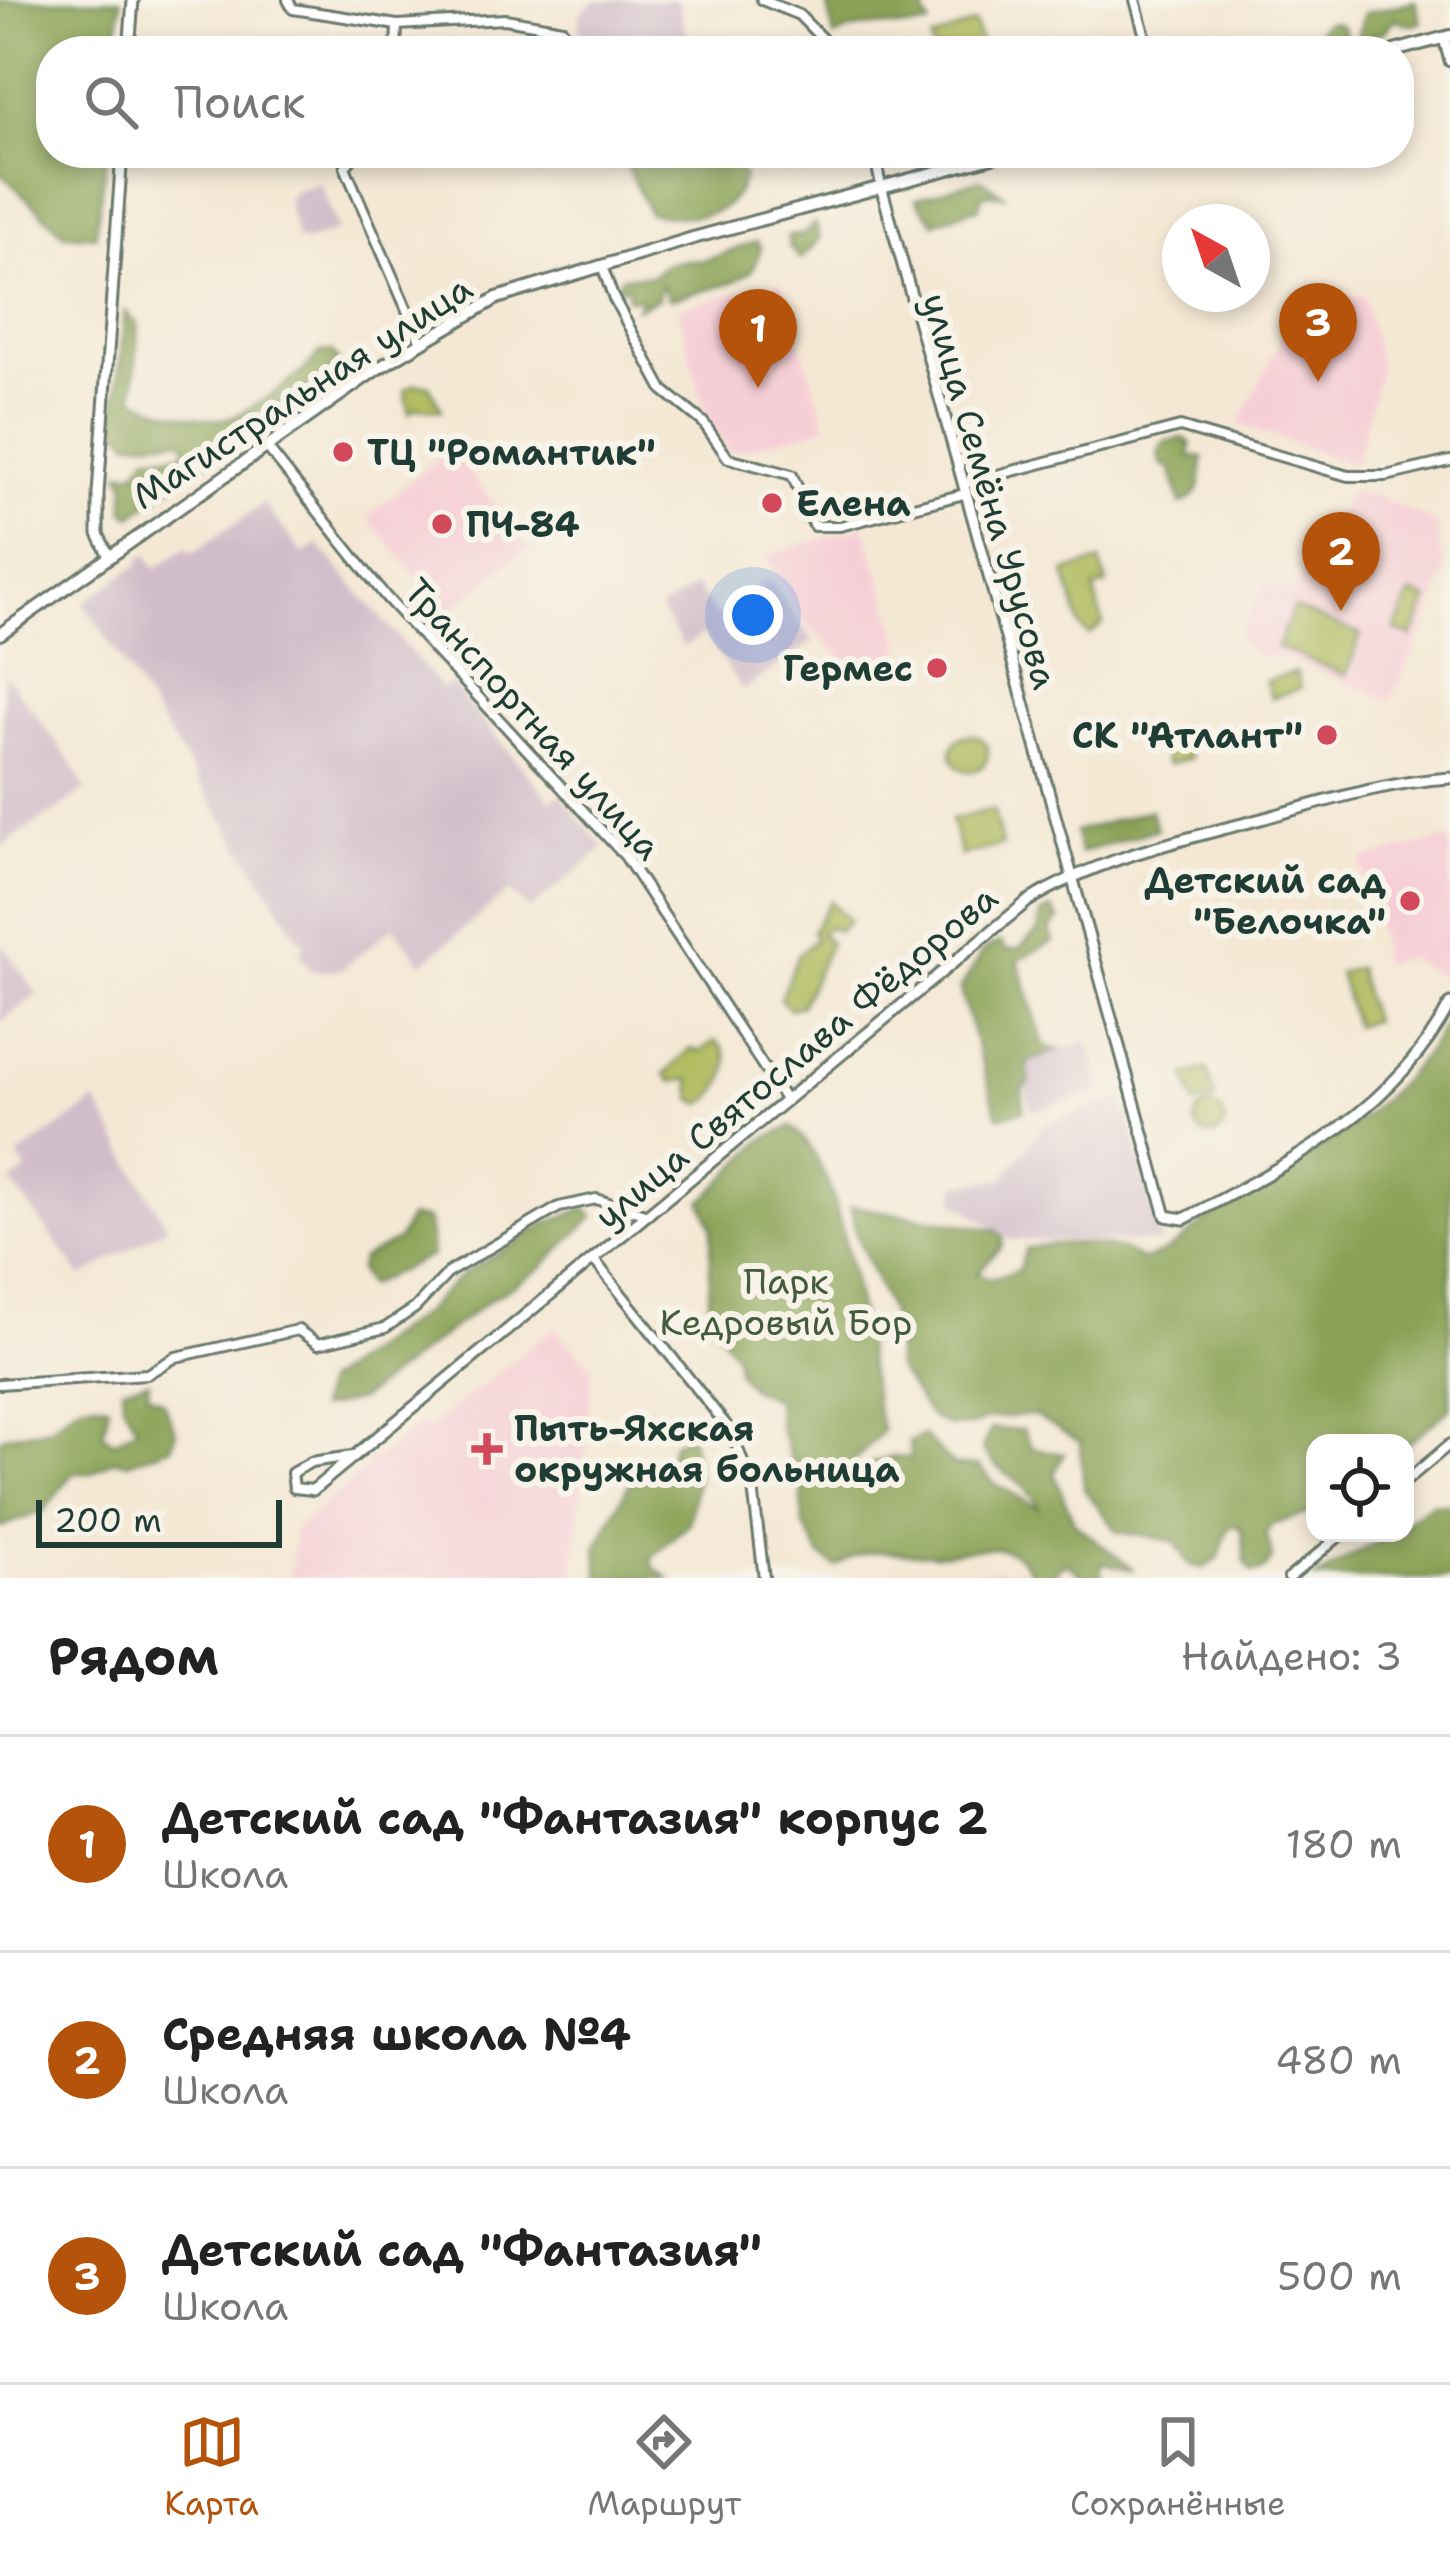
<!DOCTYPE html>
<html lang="ru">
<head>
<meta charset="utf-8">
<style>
  body { margin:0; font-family:"Shantell Sans",sans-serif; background:#f2f2f2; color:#222 }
  .controls { position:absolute; right:36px; bottom:36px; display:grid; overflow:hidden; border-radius:24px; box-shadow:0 6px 18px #0003 }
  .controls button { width:108px; height:108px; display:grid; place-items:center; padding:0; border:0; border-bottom:3px solid #e0e0e0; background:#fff; color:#222; font:60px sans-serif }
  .compass { position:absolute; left:1162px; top:204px; width:108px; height:108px; border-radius:50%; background:#fff; box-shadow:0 6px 18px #0003; rotate:320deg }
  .scale { position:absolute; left:36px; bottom:30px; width:246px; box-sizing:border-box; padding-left:12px; border:6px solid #1f3d34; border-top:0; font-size:33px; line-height:42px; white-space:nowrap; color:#1f3d34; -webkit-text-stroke:9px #f7f3e8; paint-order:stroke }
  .you { position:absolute; left:753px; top:615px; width:42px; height:42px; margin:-30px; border:9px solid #fff; border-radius:50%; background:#1a73e8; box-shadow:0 0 0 18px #1a73e833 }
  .badge { display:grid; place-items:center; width:78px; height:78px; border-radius:50%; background:#b45309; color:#fff; font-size:39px; font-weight:700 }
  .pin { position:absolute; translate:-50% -99px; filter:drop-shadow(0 3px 6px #0008) }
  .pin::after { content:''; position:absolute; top:63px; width:42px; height:36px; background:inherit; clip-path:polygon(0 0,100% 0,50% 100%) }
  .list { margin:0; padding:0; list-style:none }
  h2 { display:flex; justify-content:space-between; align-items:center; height:156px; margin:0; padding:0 48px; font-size:51px }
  h2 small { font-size:39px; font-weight:400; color:#767676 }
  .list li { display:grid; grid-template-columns:78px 1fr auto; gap:36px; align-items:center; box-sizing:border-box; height:216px; padding:0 48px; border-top:3px solid #e0e0e0 }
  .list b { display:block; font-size:45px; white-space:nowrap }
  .list p { margin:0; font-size:39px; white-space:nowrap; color:#767676 }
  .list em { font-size:39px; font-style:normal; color:#767676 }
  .icon { flex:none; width:66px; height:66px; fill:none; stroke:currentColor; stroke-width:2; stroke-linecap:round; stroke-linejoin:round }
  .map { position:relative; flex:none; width:1450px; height:1578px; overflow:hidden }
  .search { position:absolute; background:#fff; box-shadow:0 6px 18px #0003; left:36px; right:36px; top:36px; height:132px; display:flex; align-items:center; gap:30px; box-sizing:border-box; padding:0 42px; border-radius:48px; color:#767676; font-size:45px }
  .sheet { height:804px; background:#fff }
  nav { display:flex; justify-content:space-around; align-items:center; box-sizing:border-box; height:168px; border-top:3px solid #e0e0e0; background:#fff; font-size:33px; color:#767676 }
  nav a { display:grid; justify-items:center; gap:6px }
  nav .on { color:#b45309 }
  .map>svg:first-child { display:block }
  .built { fill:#f6cfd6 }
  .industrial { fill:#d1bdc9 }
  .green { fill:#aeba5c; stroke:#667c48; stroke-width:3 }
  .forest { fill:#8aa254; stroke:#547044; stroke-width:3 }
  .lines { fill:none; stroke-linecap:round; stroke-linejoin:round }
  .minor-casing { stroke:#6a796c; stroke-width:14 }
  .tertiary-casing { stroke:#6a796c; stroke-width:15 }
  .secondary-casing { stroke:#6a796c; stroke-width:16 }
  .minor { stroke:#fff; stroke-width:8 }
  .tertiary { stroke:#fff; stroke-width:9 }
  .secondary { stroke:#fff; stroke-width:10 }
  .poi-dot { fill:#d1495b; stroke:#f7f3e8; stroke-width:4.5 }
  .labels { text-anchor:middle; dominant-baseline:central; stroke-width:12; stroke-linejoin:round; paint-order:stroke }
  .street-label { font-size:36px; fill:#1f3d34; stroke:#f7f3e8 }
  .poi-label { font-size:36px; font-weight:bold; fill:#1f3d34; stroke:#f7f3e8; text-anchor:start }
  .park-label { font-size:36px; fill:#435c3e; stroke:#f7f3e8 }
</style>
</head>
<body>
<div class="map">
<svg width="1450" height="1578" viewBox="0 0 1450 1578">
  <rect width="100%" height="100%" fill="#f7f3e8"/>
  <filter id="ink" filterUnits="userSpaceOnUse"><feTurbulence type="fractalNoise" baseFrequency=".00833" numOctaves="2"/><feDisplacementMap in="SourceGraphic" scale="24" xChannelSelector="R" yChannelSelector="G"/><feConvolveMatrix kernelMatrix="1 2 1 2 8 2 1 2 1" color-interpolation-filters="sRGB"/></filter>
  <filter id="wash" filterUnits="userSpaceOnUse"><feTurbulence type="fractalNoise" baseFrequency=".004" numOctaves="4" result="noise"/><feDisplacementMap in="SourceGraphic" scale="48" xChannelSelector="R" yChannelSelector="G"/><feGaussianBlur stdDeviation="2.7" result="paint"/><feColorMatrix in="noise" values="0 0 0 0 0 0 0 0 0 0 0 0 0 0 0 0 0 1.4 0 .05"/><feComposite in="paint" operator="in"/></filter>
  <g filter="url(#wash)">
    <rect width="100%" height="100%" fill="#f4e8d4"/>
    <g class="built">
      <polygon points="781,282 827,426 730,453 706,415 678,308"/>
      <polygon points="1363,295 1380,368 1355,465 1239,424 1292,316"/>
      <polygon points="450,448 529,548 447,613 367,517"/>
      <polygon points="1349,492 1371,494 1436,523 1445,572 1424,632 1390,700 1282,657 1256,656 1237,641 1263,584 1294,590 1312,556 1321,551"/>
      <polygon points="865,526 903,650 858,672 801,619 765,555"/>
      <polygon points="1450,838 1450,970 1445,979 1407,958 1380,965 1380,941 1361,860"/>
      <polygon points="554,1328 593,1368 573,1578 290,1578 294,1530 370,1465 366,1460 373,1454 378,1458 416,1426 430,1427"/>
    </g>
    <g class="industrial">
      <polygon points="596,0 677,0 691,51 580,51 579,14"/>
      <polygon points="320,182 338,230 307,242 297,240 287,199 292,192"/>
      <polygon points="264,504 303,554 318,544 442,689 451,683 550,800 560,794 604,848 529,910 509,891 422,964 394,926 342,969 313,972 299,953 306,941 301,941 84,603 140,563 139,557 147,555 156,568 187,547 192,553"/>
      <polygon points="769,578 813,641 743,690 703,634 684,647 659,609 696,586 716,616"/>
      <polygon points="4,673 72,763 86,790 0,848"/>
      <polygon points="0,941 37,994 0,1023"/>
      <polygon points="1089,1041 1102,1091 1032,1111 1017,1060"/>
      <polygon points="1123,1098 1161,1242 1011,1240 955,1201 957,1184 1003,1179 1043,1125"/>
      <polygon points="96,1101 167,1227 82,1277 11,1182 27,1171 17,1156"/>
      <polygon points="1021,1570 1025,1578 861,1578"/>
    </g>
    <g class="green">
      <polygon points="975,23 981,45 933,51 931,40"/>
      <polygon points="415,384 429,385 442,410 416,408 409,413 405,390"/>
      <polygon points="1100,561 1107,584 1094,589 1103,624 1089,635 1080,627 1065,572"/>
      <polygon points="1411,593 1428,600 1412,637 1395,630"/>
      <polygon points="1293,608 1361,635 1346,675 1277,647"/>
      <polygon points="1296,672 1301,688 1271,698 1266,681"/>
      <polygon points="1181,727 1190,758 1167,765 1157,735"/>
      <circle cx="970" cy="753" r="18"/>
      <polygon points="993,809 1002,845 961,856 951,820"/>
      <polygon points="830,901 849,921 839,931 829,927 820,932 830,943 801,1006 790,1009 780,999 798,954 815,940 812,931"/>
      <polygon points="1357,968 1372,1021 1354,1026 1339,973"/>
      <path d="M715,1041C740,1056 723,1093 702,1104L693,1100L690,1079L672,1082L665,1074L691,1048L700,1052Z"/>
      <polygon points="1207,1069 1215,1099 1195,1105 1186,1075"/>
      <circle cx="1210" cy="1121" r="15"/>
    </g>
    <g class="forest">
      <polygon points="0,0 121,0 116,51 51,51 51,153 107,153 95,236 64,234 0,172"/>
      <path d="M930,0L924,13L930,25C893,32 871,18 834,37L827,2L832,0Z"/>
      <polygon points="1415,1 1421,22 1411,25 1394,19 1384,32 1357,39 1364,13"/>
      <circle cx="1331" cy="36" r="14"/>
      <path d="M620,153H727L744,177C731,222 688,219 649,213Z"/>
      <path d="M981,179L1004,195L983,194L978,208C962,211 950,218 934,223L916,199Z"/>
      <polygon points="815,223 820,238 801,259 789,247 788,236 803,235"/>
      <path d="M757,242L761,248L752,271L731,283L669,299L661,284L658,299L637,308L642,299H628L627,285L621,289L617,284L623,276H653C666,258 678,261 697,261C716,260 738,246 757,242Z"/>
      <path d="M125,311L138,325L134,397C152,408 206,424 228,418C249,413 310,371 320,352L331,351L338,360L322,382L299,391L215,457L180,477L160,481L161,487L178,481L132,516L124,511L126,484L120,472H135L148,455L179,454L188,448L181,439L131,442L114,424Z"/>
      <path d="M1184,438L1191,444L1190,456L1203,458C1199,478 1206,494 1181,504L1170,468L1162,466L1158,454L1165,442Z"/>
      <polygon points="1150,810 1157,829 1080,853 1075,832"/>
      <polygon points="1052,909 1059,919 1050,930 1054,941 1018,960 1044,1046 1059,1050 1026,1062 1030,1082 1022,1089 1024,1110 998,1117 960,990 984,950 1001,942 1006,950 1018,949 1039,930 1041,914"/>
      <path d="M1450,1015V1408L1405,1446L1315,1443V1511L1271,1525L1266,1534L1273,1558L1265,1570L1253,1573L1245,1562L1242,1530L1236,1525L1228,1529L1218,1559L1204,1568L1190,1565L1174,1541L1118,1532L1084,1489L1080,1442L1034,1415L989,1418L970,1426H950L931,1417L896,1367L895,1325L855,1231L851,1206L995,1230L1003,1237L1002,1246L977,1273L991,1279L1019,1270L1026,1249C1055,1241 1118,1241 1142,1260C1174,1253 1181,1238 1203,1223C1296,1159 1394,1118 1450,1015Z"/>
      <path d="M791,1127C849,1165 862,1363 882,1431L852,1464L853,1479L870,1464L893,1457L911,1458L909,1442L923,1435L954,1466H979L994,1483L1038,1508C1026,1478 997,1475 982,1448L991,1429L1023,1430L1032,1448L1064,1454L1054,1474L1075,1524L1134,1570L1102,1563L1101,1578H1083L1068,1563L1056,1570L1054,1578H1032C1019,1533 969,1552 936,1554C894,1557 874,1540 836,1567L820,1555L803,1524L802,1492L779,1426L776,1400L751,1388L738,1373L735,1355L708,1317L712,1227L702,1202L764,1139Z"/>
      <polygon points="586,1208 594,1216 540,1269 489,1300 359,1400 318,1409 325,1382 422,1314 460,1276 547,1223"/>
      <polygon points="409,1218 428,1219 432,1255 367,1286 359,1271 361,1259 398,1240"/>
      <path d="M149,1381L148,1394L162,1400L176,1431L171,1447L128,1463L115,1459L91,1473H73L44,1511L0,1527V1438C15,1431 35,1434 50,1427C70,1416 76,1394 109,1405L103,1434L114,1442L137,1427L123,1404L122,1387Z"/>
      <polygon points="685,1437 691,1438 697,1477 689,1523 652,1557 652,1566 668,1578 599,1577 597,1546 629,1484 665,1471 673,1443"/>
      <path d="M1431,1504H1450V1578H1315C1335,1566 1385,1533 1405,1533V1522Z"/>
    </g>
  </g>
  <g filter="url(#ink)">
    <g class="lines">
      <defs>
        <g id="minor">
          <polyline points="288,0 293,9 397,25 505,19 562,29"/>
          <polyline points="762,0 799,15 834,51"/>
          <polyline points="1135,0 1149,51"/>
          <polyline points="396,51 397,25"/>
          <polyline points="357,153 345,167 420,340"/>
          <polyline points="874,153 881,186"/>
          <polyline points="602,266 613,297 663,390 703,422 728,458 792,475 814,526 840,526 964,494"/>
          <polyline points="266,446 386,597 625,856 784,1098"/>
          <polyline points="963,484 1180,427 1348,476 1386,476 1450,461"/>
          <polyline points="594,1260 731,1431 753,1488 764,1578"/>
          <polyline points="0,1384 147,1374 176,1357 298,1330 318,1344 385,1328 415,1308 449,1272 559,1207 596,1199 648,1215"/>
          <polyline points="1405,1482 1450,1444"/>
          <polyline points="313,1490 294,1488 292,1473 311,1462 352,1456"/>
          <polyline points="1289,1578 1343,1533"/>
        </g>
        <g id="tertiary">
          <polyline points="1444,38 1450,61"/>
          <polyline points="129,51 133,0"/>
          <path d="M881,186L1166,1216L1184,1219C1285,1166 1395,1111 1450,1004"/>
          <polyline points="109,556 98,534 98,494 122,153"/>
          <path d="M313,1490L1028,901C1098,858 1182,840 1261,819C1323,802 1385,782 1450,778"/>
        </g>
        <g id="secondary">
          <polyline points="1394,51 1450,36"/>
          <polyline points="0,634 377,369 497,298 693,238 1007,153"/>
        </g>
      </defs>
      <use href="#minor" class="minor-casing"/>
      <use href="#tertiary" class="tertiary-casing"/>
      <use href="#secondary" class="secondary-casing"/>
      <use href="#minor" class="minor"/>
      <use href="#tertiary" class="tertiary"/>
      <use href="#secondary" class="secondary"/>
    </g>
  </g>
  <g class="poi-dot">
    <circle cx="343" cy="452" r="12"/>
    <circle cx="772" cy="503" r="12"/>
    <circle cx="442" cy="524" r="12"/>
    <circle cx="937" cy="668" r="12"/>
    <circle cx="1327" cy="735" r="12"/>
    <circle cx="1410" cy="901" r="12"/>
    <path d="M481 1431h12v12h12v12h-12v12h-12v-12h-12v-12h12z"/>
  </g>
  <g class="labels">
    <g class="street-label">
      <text transform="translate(302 392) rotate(-33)">Магистральная улица</text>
      <text transform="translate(990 491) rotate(74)">улица Семёна Урусова</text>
      <text transform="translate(533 719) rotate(48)">Транспортная улица</text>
      <text transform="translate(796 1057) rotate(-40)">улица Святослава Фёдорова</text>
    </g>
    <g class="poi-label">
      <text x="367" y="452">ТЦ "Романтик"</text>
      <text x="796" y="503">Елена</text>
      <text x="466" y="524">ПЧ-84</text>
      <text x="913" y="668" text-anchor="end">Гермес</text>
      <text x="1303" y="735" text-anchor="end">СК "Атлант"</text>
      <text x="1386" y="880" text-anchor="end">Детский сад<tspan x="1386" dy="41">"Белочка"</tspan></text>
      <text x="514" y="1428">Пыть-Яхская<tspan x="514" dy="41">окружная больница</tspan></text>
    </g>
    <g class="park-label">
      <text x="786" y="1281">Парк<tspan x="786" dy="41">Кедровый Бор</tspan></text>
    </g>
  </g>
</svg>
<div class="controls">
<button><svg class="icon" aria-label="locate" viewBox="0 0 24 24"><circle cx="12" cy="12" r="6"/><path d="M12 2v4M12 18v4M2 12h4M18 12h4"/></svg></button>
</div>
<svg class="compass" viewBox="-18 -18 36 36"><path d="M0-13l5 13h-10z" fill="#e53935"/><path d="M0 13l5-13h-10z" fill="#767676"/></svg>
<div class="scale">200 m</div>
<div class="you"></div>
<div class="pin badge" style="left:758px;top:388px">1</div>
<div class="pin badge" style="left:1341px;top:611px">2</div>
<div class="pin badge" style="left:1318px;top:382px">3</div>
<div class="search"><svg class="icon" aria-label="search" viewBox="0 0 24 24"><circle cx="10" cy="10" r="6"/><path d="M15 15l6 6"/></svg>Поиск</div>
</div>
<section class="sheet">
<h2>Рядом<small>Найдено: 3</small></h2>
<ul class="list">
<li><span class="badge">1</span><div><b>Детский сад &quot;Фантазия&quot; корпус 2</b><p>Школа</p></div><em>180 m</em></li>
<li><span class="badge">2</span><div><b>Средняя школа №4</b><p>Школа</p></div><em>480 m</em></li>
<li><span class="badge">3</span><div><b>Детский сад &quot;Фантазия&quot;</b><p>Школа</p></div><em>500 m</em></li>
</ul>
</section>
<nav>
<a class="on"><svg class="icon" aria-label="map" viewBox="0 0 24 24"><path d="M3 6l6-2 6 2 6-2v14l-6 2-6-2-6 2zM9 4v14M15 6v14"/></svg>Карта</a>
<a><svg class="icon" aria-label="directions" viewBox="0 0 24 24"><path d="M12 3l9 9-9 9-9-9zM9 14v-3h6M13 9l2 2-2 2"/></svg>Маршрут</a>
<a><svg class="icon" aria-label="saved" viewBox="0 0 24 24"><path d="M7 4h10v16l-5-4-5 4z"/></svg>Сохранённые</a>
</nav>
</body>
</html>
